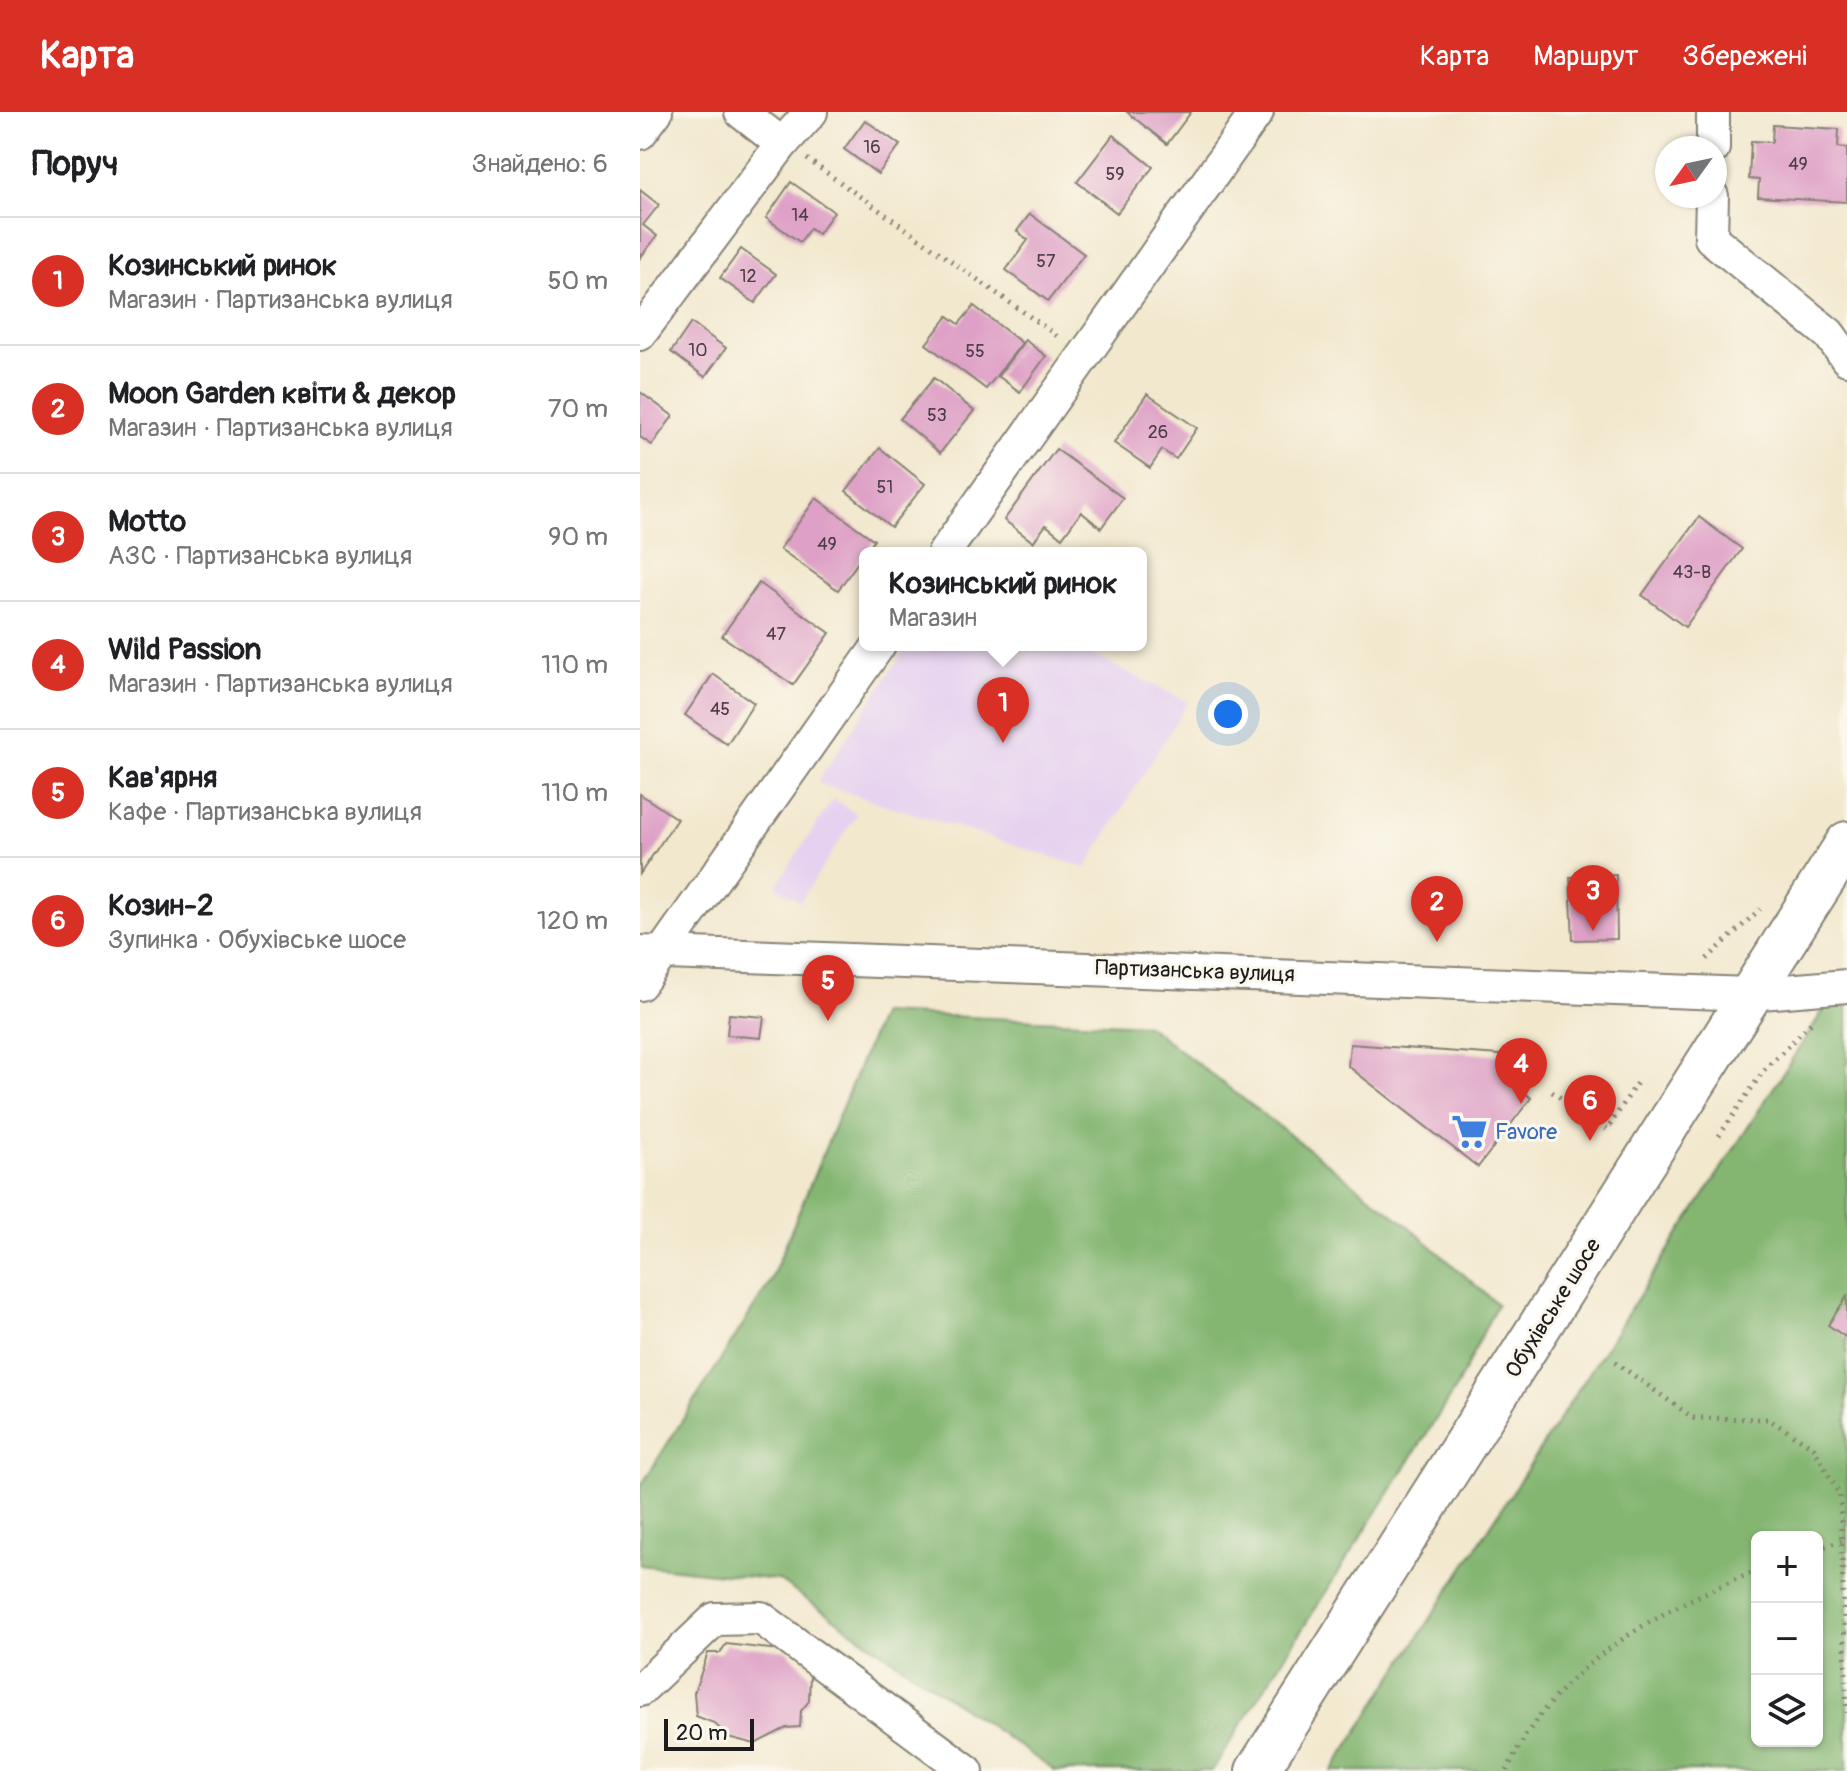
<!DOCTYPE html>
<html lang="uk">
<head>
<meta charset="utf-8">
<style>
  body { margin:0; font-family:Pangolin,sans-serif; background:#f6f6f6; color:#202124 }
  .controls { position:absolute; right:24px; bottom:24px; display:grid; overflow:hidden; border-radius:12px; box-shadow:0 2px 6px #0004 }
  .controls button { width:72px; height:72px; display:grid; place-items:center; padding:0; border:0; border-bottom:2px solid #e0e0e0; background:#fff; color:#202124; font:40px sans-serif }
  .compass { position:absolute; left:1015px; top:24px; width:72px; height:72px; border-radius:50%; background:#fff; box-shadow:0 2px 6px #0004; rotate:237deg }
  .scale { position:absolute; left:24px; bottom:20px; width:90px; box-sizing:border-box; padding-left:8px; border:4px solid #1c1c1c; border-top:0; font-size:22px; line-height:28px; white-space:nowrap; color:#1c1c1c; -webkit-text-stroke:6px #fbf7ec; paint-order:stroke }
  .you { position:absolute; left:588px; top:602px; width:28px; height:28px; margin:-20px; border:6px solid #fff; border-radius:50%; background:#1a73e8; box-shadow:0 0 0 12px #1a73e833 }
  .badge { display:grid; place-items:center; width:52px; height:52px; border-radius:50%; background:#d93025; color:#fff; font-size:26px; font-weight:700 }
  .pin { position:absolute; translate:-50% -66px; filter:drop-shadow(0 2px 4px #0008) }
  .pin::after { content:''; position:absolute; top:42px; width:28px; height:24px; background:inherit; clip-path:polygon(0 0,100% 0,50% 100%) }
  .popup { position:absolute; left:219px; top:435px; width:288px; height:104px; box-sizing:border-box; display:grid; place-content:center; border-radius:12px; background:#fff; filter:drop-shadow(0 2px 6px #0005); font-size:26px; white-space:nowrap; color:#757577 }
  .popup b { font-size:30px; color:#202124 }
  .popup::after { content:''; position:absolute; left:50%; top:100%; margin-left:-16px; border:16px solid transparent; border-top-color:#fff }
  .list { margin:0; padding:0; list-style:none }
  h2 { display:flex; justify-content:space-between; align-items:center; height:104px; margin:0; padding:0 32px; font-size:34px }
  h2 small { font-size:26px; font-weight:400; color:#757577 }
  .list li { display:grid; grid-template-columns:52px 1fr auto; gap:24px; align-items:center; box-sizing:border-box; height:128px; padding:0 32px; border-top:2px solid #e0e0e0 }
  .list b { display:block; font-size:30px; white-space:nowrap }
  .list p { margin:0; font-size:26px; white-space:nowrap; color:#757577 }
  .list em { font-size:26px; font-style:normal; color:#757577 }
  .icon { flex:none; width:44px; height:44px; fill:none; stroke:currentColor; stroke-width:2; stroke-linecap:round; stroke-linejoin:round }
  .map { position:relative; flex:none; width:1207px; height:1659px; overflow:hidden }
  header { display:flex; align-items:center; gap:48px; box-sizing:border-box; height:112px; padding:0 40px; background:#d93025; color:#fff }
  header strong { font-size:38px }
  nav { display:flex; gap:44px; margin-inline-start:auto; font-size:28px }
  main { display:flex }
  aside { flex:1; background:#fff }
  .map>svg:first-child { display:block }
  .built { fill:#e6d2f0 }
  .forest { fill:#84b672; stroke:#506947; stroke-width:2; fill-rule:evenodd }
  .building { fill:#dea0c6 }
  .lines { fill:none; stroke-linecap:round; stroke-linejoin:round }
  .minor-casing { stroke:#878275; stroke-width:36 }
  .major-casing { stroke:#878275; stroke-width:46 }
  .path { stroke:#878275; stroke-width:5; stroke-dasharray:2 6; stroke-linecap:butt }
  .minor { stroke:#fff; stroke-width:32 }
  .major { stroke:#fff; stroke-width:42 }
  .labels { text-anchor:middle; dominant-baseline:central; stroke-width:6; stroke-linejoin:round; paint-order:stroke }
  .number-label { font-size:18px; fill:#4c3d46 }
  .street-label { font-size:22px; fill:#1c1c1c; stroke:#fbf7ec }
  .shop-label { font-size:22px; fill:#366cbe; stroke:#fbf7ec; text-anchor:start }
</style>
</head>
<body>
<header>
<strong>Карта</strong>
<nav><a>Карта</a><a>Маршрут</a><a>Збережені</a></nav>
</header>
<main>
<aside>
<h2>Поруч<small>Знайдено: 6</small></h2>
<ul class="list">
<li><span class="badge">1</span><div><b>Козинський ринок</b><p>Магазин · Партизанська вулиця</p></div><em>50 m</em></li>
<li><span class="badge">2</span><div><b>Moon Garden квіти &amp; декор</b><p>Магазин · Партизанська вулиця</p></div><em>70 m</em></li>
<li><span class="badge">3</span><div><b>Motto</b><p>АЗС · Партизанська вулиця</p></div><em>90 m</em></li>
<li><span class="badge">4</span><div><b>Wild Passion</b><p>Магазин · Партизанська вулиця</p></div><em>110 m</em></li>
<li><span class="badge">5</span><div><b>Кав'ярня</b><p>Кафе · Партизанська вулиця</p></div><em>110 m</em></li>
<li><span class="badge">6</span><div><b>Козин-2</b><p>Зупинка · Обухівське шосе</p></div><em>120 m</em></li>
</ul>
</aside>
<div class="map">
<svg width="1207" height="1659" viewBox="0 0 1207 1659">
  <rect width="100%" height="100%" fill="#fbf7ec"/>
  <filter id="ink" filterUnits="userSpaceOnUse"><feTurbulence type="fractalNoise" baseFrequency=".0125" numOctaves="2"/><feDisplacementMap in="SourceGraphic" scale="16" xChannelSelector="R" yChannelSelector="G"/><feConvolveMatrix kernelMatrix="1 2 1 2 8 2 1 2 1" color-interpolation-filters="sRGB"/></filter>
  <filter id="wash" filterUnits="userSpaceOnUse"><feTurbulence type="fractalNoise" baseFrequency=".006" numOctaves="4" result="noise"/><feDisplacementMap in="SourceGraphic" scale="32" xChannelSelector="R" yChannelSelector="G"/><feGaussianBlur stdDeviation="1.8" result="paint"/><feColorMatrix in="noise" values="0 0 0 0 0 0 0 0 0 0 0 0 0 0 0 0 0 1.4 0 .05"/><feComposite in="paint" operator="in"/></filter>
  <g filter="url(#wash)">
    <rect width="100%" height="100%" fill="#f2e8ce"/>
    <g class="built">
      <polygon points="268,533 432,533 548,590 446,756 177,671"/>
      <polygon points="193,687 217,702 160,790 136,774"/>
    </g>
    <g class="forest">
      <path d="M1207,862V1659H692ZM1117,1425H1177V1629H1117Z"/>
      <polygon points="241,901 507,913 766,1112 857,1192 817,1274 572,1659 415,1659 138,1468 0,1453 0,1375 130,1170"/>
    </g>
    <g id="blocks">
      <g class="building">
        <polygon points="487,0 551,0 527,32"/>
        <polygon points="225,8 260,33 238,62 204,37"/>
        <polygon points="1133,13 1199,17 1198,35 1207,36 1207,90 1118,85 1119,68 1109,67 1111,29 1132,30"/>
        <polygon points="473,23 513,55 477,101 437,70"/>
        <polygon points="151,70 194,100 178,122 170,116 160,130 126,106"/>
        <polygon points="0,78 19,93 3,113 17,124 0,146"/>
        <polygon points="390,102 444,142 408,189 366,158 388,128 377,119"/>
        <polygon points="101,137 136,162 115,191 80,166"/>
        <polygon points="334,194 382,231 346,277 286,232 308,204 319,212"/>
        <polygon points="51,211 86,236 65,265 31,240"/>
        <polygon points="385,228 406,244 380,280 358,264"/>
        <polygon points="294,266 334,299 300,341 260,307"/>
        <polygon points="0,280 33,304 12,333 0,325"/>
        <polygon points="507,282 557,316 536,347 522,338 510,356 474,331"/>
        <polygon points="240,336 285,372 251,415 206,379"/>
        <polygon points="416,337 483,386 461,416 441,400 422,426 406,413 393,430 364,408"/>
        <polygon points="176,386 234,428 198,478 140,437"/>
        <polygon points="1059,405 1102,437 1045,515 1002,483"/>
        <polygon points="119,471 190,521 153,573 82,524"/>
        <polygon points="73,562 114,591 87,632 45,603"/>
        <polygon points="0,682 37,707 0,762"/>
        <polygon points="976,763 977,827 933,828 930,765"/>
        <polygon points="89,902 124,905 121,926 87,923"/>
        <polygon points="710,932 886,945 884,980 891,986 838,1055 708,954"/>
        <polygon points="1207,1184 1207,1226 1188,1213"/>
        <polygon points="86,1532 147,1539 170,1563 169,1589 161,1599 160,1615 146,1616 115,1632 88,1625 74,1611 56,1604 54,1581 68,1541 80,1541"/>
      </g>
    </g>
  </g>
  <g filter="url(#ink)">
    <use href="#blocks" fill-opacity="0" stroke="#878275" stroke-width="2"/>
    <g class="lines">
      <defs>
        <g id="minor">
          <polyline points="101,0 142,32"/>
          <polyline points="0,21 16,0"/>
          <polyline points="1073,36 1073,0"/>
          <polyline points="1072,84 1071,126 1189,222 1207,247"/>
          <polyline points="0,222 142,32 171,0"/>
          <polyline points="304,441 617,0"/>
          <polyline points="0,840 1109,882 1207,874"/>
          <polyline points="0,872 239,533"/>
          <polyline points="0,1578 75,1507 121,1506 327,1659"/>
        </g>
        <polyline id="major" points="617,1659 1207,731"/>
      </defs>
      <use href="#minor" class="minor-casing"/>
      <use href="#major" class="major-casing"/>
      <g class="path">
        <polyline points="167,47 420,226"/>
        <polyline points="1067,847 1120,797"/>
        <polyline points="912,980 967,1018 998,969"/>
        <polyline points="1079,1024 1124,958 1174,908"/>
        <polyline points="975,1250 1053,1306 1128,1307 1174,1336 1200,1384 1207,1601"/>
        <polyline points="1177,1437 1207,1427"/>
        <path d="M867,1659C911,1557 1018,1497 1117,1459"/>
      </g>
      <use href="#minor" class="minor"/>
      <use href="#major" class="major"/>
    </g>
  </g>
  <defs>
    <symbol id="supermarket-bare" viewBox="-9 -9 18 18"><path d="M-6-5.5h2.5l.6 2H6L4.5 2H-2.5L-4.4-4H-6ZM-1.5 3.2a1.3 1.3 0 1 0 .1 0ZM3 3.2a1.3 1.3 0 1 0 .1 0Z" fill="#3f7fe0" stroke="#fbf7ec" stroke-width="2.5" paint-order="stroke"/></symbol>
  </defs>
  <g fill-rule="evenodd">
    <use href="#supermarket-bare" x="804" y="994" width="51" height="51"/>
  </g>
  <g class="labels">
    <g class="number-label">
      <text x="232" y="35">16</text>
      <text x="1158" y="52">49</text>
      <text x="475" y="62">59</text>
      <text x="160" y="103">14</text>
      <text x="406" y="149">57</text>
      <text x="108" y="164">12</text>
      <text x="58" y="238">10</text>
      <text x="335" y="239">55</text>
      <text x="297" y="303">53</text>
      <text x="518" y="320">26</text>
      <text x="245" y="375">51</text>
      <text x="187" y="432">49</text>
      <text x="1052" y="460">43-В</text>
      <text x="136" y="522">47</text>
      <text x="80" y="597">45</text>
    </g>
    <g class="street-label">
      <text transform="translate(555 859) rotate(2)">Партизанська вулиця</text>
      <text transform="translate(913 1196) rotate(-58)">Обухівське шосе</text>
    </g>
    <g class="shop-label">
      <text x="855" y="1020">Favore</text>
    </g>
  </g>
</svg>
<div class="controls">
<button>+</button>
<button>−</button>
<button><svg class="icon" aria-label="layers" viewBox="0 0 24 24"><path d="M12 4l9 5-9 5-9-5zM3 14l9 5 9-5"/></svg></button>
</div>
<svg class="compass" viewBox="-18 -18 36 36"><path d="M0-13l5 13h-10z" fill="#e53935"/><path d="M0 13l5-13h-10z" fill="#757577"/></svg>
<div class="scale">20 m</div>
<div class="you"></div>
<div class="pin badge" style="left:363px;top:631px">1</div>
<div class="popup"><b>Козинський ринок</b>Магазин</div>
<div class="pin badge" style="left:797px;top:830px">2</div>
<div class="pin badge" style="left:953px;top:819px">3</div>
<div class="pin badge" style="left:881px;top:992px">4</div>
<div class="pin badge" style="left:188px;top:909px">5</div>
<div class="pin badge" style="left:950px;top:1029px">6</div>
</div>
</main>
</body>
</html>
